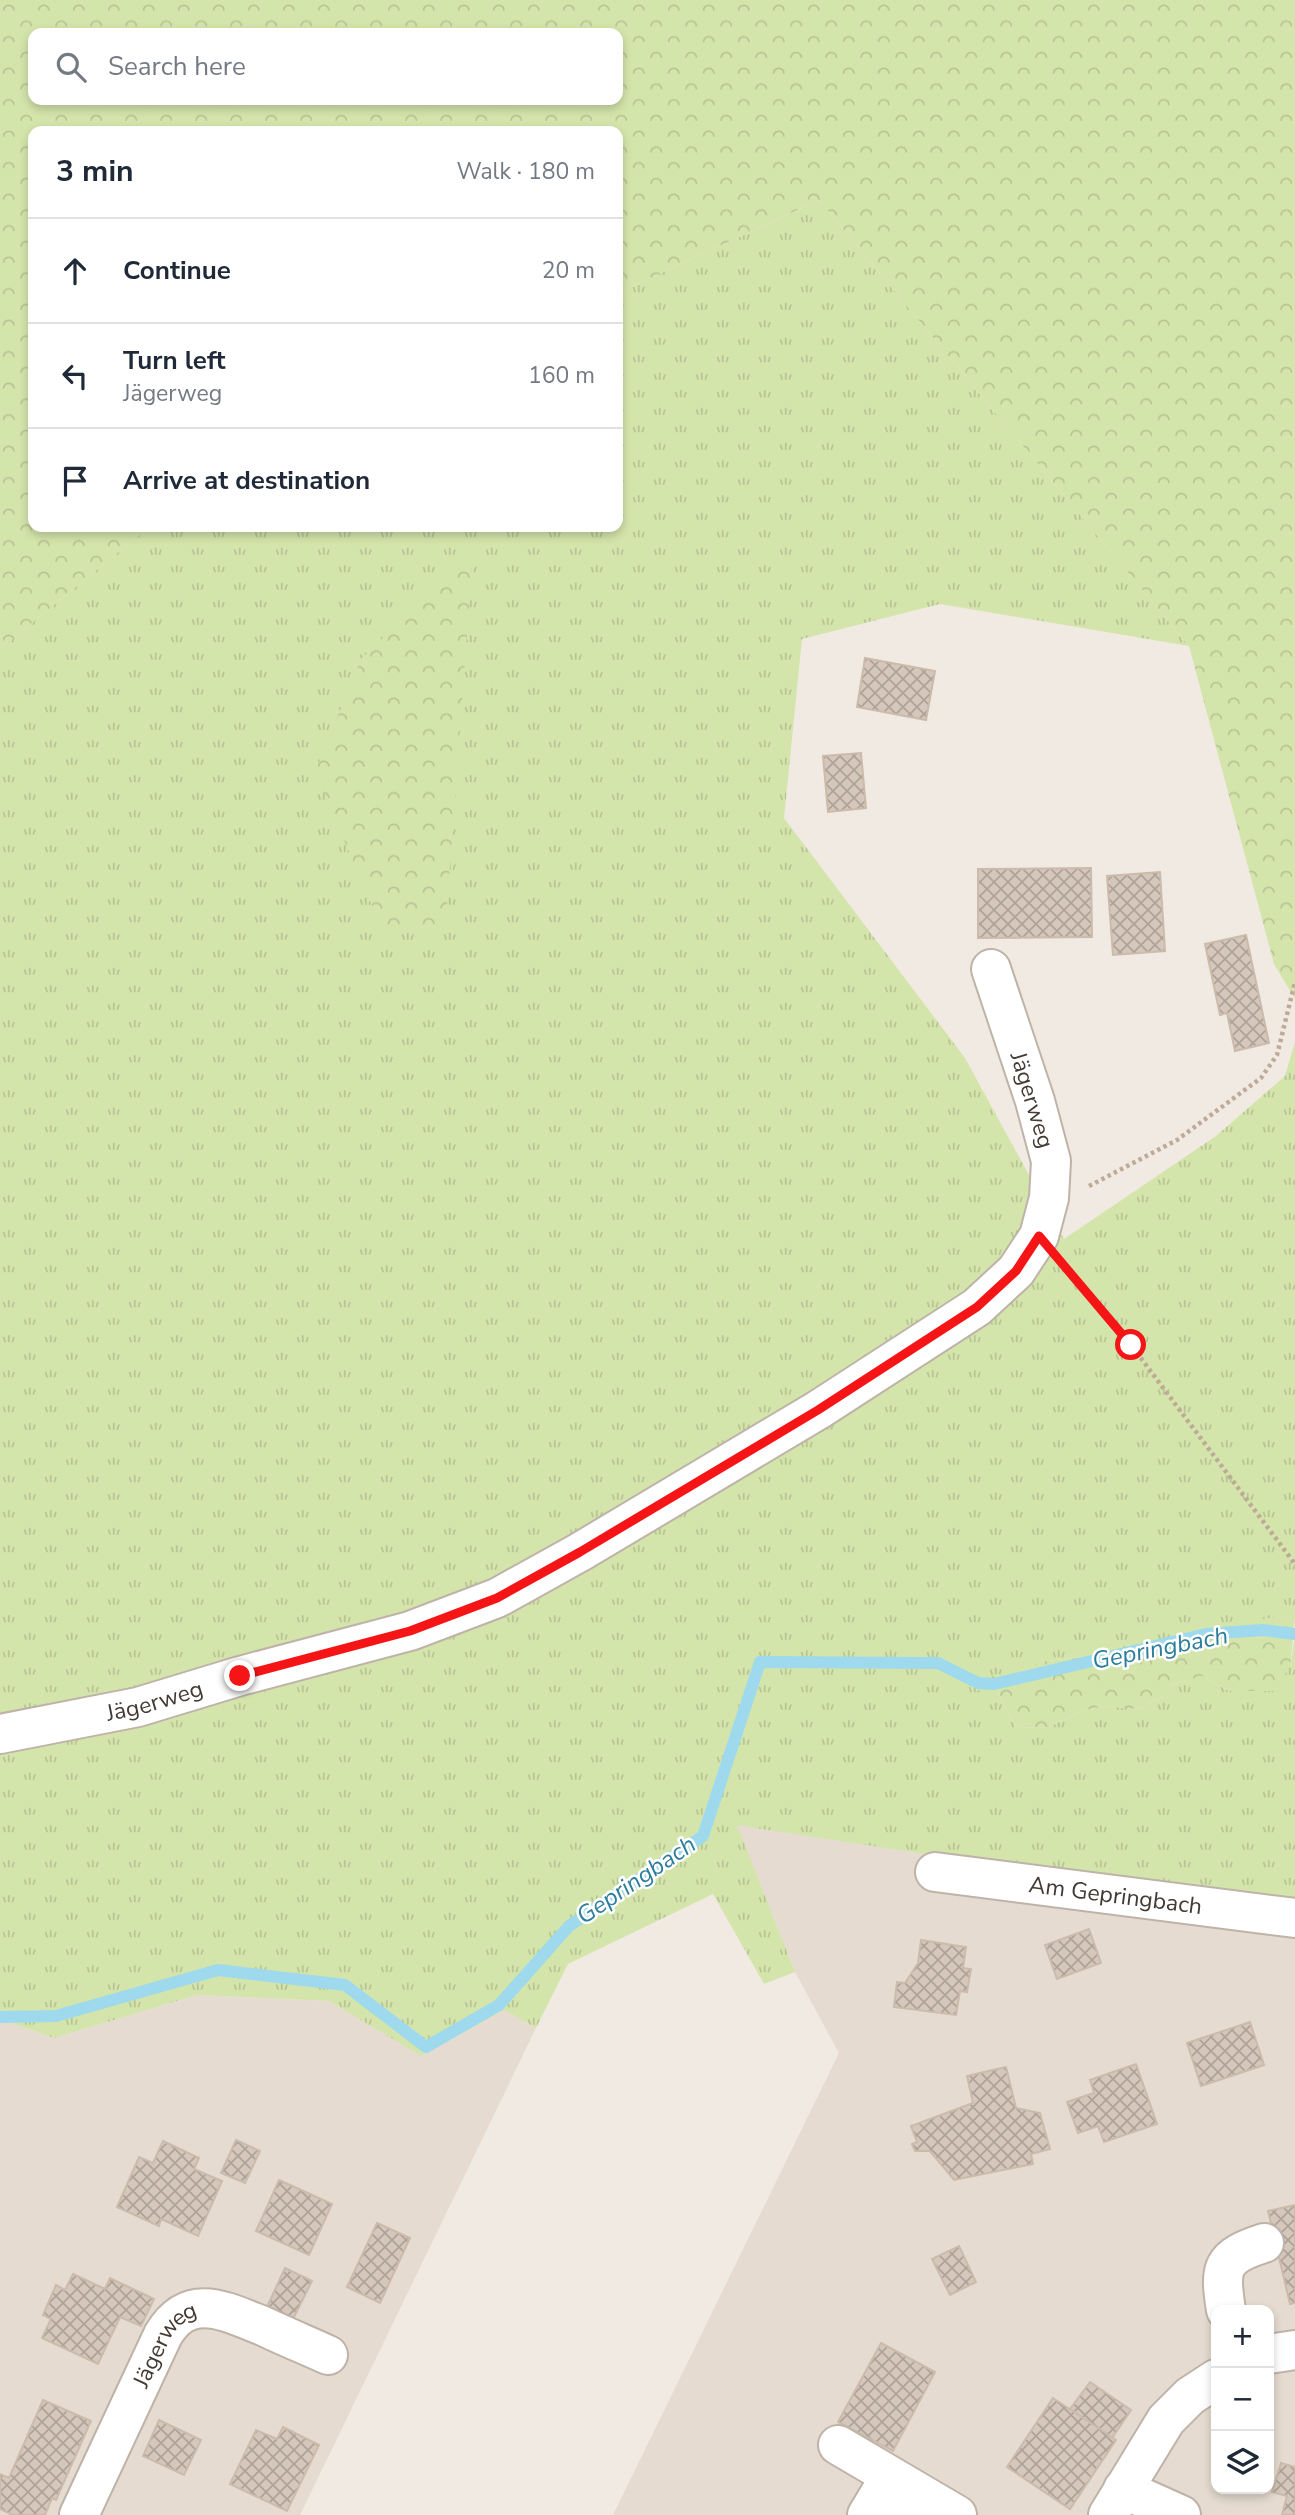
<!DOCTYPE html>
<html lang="en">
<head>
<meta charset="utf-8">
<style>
  body { margin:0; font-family:"Nunito Sans",sans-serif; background:#f6f6f7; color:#1f2937 }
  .controls { position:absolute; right:21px; bottom:21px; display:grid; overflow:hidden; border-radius:14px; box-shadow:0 4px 10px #0003 }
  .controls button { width:63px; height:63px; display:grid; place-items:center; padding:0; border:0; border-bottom:2px solid #e0e1e3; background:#fff; color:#1f2937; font:35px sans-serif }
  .stop { position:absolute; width:21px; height:21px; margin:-16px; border:5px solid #f51516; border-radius:50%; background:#fff }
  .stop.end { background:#f51516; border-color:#fff; box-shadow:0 2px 7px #0008 }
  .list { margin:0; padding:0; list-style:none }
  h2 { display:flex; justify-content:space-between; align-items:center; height:91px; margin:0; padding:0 28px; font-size:30px }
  h2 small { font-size:23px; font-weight:400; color:#747a83 }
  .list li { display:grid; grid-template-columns:46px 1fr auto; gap:21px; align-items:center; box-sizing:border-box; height:105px; padding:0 28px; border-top:2px solid #e0e1e3 }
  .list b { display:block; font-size:26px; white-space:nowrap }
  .list p { margin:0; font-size:23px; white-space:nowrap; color:#747a83 }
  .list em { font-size:23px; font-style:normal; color:#747a83 }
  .icon { flex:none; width:38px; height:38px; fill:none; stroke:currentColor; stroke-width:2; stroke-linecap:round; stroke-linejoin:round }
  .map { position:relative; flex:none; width:1295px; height:2515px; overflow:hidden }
  .search { position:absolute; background:#fff; box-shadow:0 4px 10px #0003; left:28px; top:28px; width:595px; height:77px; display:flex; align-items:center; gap:18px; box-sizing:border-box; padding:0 24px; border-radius:14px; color:#747a83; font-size:26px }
  .panel { position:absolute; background:#fff; box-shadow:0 4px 10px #0003; left:28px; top:126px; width:595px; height:406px; border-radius:14px }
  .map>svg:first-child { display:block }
  .residential { fill:#e5dbd0; fill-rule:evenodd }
  .grass { fill:url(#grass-tufts) }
  .forest { fill:url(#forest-crowns); fill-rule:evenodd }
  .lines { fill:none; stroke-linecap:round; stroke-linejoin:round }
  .stream { stroke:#9ed9ed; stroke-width:12 }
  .building { fill:url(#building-cross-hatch); stroke:#ccbbab; stroke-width:2 }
  .minor-casing { stroke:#bfb3a8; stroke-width:42 }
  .path { stroke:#bdaa97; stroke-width:4.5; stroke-dasharray:3.5 3.5; stroke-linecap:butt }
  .minor { stroke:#fff; stroke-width:38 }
  .route { stroke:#f51516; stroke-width:9 }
  .labels { text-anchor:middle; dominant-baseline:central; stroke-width:5; stroke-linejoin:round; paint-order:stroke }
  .street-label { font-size:23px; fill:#423a33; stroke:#fff }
  .water-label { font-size:24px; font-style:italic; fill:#2d7d9b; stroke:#fff }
</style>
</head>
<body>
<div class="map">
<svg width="1295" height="2515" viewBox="0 0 1295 2515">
  <defs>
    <pattern id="grass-tufts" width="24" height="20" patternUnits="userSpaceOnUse" patternTransform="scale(1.75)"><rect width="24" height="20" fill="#d4e5ab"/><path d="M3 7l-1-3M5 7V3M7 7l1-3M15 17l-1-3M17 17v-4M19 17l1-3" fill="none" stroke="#b7c594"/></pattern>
    <pattern id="forest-crowns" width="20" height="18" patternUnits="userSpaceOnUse" patternTransform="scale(1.75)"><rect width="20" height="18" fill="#d4e5ab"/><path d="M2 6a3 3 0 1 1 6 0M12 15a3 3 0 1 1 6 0" fill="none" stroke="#b7c594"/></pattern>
    <pattern id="building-cross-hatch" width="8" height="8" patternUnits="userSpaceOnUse" patternTransform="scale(1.75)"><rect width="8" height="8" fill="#d5c7bb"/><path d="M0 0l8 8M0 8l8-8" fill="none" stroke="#aea399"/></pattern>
  </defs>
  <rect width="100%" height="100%" fill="#f1eae2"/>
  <g class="residential">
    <path d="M736,1824L937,1856L1295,1931V2515H613L839,2053L795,1972ZM1216,2310H1269V2489H1216Z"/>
    <polygon points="197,1995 329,2001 421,2056 504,2010 536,2028 300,2515 0,2515 0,2019 54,2038"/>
  </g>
  <polygon class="grass" points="819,200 1189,646 940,604 802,639 784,818 965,1058 1064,1239 1216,1136 1285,1076 1295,1042 1295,1618 1280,1617 1197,1628 1172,1640 1152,1645 1114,1646 1089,1656 1039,1662 1019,1674 996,1674 998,1692 1016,1728 1049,1727 1081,1711 1104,1706 1138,1709 1163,1697 1172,1685 1202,1676 1229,1691 1290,1667 1295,1634 1295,1902 937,1856 737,1825 795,1972 764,1984 713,1894 568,1964 536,2028 504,2010 421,2056 329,2001 197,1995 54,2038 0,2019 0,649 149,527 618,527 618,293"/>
  <g class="forest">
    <path d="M0,0H1295V999L1274,964L1189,646L819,200L618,293V131H33V527H149L0,649ZM33,33H618V100H33Z"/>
    <polygon points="473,552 445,933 383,931 315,772 361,659"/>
    <polygon points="1280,1617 1295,1618 1290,1667 1274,1691 1229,1691 1202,1676 1172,1685 1163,1697 1138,1709 1104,1706 1081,1711 1049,1727 1016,1728 998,1692 978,1690 978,1683 997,1674 1019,1674 1039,1662 1089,1656 1114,1646 1152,1645 1172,1640 1197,1628 1229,1622"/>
  </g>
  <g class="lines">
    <polyline class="stream" points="0,2017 56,2016 218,1970 345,1985 426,2047 499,2005 569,1926 703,1836 760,1662 938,1663 978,1683 994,1684 1206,1634 1263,1630 1295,1634"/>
  </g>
  <g class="building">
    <polygon points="865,658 935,671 926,720 857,707"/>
    <polygon points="861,753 866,808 828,812 823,756"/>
    <polygon points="1091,868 1092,937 978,938 978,869"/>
    <polygon points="1160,872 1165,951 1113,955 1107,876"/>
    <polygon points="1246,935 1269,1043 1235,1051 1227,1013 1220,1015 1205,944"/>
    <polygon points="1089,1929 1101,1963 1057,1979 1045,1945"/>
    <polygon points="921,1940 966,1947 963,1968 971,1969 967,1992 960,1991 956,2015 894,2007 897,1982 905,1983 918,1963"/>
    <polygon points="1250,2022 1264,2065 1201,2086 1187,2043"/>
    <polygon points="1136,2064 1157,2124 1104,2142 1098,2126 1078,2133 1067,2102 1094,2093 1090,2080"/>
    <polygon points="1006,2067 1016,2108 1040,2113 1050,2149 1031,2154 1033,2164 954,2180 930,2151 915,2151 912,2144 917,2142 911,2126 973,2103 967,2076"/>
    <polygon points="236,2140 260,2151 245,2183 221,2173"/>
    <polygon points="163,2141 199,2158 194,2169 222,2181 198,2236 161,2219 159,2226 117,2207 139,2157 153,2163"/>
    <polygon points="279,2180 332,2204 309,2255 256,2231"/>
    <polygon points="1295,2205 1295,2303 1290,2304 1268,2211"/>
    <polygon points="377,2223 410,2238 380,2303 347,2287"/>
    <polygon points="959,2246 976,2282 950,2295 932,2259"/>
    <polygon points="285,2268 312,2281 292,2321 266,2309"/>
    <polygon points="73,2274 105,2289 110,2278 154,2299 141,2326 120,2317 98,2364 42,2338 51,2319 43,2315 56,2285 65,2290"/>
    <polygon points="881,2343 935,2372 893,2451 838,2422"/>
    <polygon points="1090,2382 1131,2410 1112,2438 1070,2409"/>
    <polygon points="1053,2398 1116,2440 1070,2509 1007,2467"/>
    <polygon points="43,2400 91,2421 56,2500 52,2498 45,2515 13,2515 0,2509 0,2474 9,2478"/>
    <polygon points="159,2420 201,2440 184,2475 143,2456"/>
    <polygon points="283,2427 319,2445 287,2511 230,2484 256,2430 277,2439"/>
    <polygon points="1281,2463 1295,2467 1295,2515 1282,2515 1287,2496 1272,2492"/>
  </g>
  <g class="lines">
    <defs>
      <g id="minor">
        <path id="s1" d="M0,1734L138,1707L240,1676L410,1631L497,1598L580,1552L818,1410L977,1307L1016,1271L1039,1236L1049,1198L1051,1161L1035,1101L991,969"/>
        <path id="s2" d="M935,1872L1295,1918"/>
        <path d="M1226,2310C1219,2267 1221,2257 1264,2243"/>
        <polyline points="1269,2354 1295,2350"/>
        <polyline points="838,2445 957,2515"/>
        <polyline points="1123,2489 1181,2515"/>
        <path id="s3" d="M79,2515L163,2335C189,2291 225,2311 263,2326C284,2336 306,2345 328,2355"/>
        <polyline points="867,2515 882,2490 908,2504 921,2506"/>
        <polyline points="1108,2515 1166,2420 1190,2396 1216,2379"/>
      </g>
    </defs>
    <use href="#minor" class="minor-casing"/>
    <g class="path">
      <polyline points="1089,1186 1177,1140 1261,1078 1277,1055 1295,982"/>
      <polyline points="1065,1266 1131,1345 1295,1564"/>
    </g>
    <use href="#minor" class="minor"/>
  </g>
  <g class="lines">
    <polyline class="route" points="240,1676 410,1631 497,1598 580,1552 818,1410 977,1307 1016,1271 1039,1236 1131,1345"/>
  </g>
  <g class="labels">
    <g class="street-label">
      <text transform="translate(1032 1100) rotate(73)">Jägerweg</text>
      <text stroke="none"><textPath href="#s1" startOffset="158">Jägerweg</textPath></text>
      <text stroke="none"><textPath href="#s2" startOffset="182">Am Gepringbach</textPath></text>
      <text stroke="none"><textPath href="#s3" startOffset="192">Jägerweg</textPath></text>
    </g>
    <g class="water-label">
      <text transform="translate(1160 1648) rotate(-11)">Gepringbach</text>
      <text transform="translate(636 1880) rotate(-34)">Gepringbach</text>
    </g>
  </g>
</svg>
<div class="controls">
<button>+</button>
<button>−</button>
<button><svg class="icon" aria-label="layers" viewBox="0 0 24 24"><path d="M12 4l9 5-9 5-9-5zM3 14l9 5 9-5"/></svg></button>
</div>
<div class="stop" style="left:1131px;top:1345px"></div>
<div class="stop end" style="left:240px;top:1676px"></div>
<div class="search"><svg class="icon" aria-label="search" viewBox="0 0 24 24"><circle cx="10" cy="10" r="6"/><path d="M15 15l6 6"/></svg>Search here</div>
<section class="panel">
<h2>3 min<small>Walk · 180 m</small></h2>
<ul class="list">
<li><svg class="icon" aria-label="ahead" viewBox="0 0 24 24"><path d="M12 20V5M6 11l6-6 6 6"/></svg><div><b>Continue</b></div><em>20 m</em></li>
<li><svg class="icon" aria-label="left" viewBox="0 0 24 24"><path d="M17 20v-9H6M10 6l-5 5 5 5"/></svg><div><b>Turn left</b><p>Jägerweg</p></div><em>160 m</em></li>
<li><svg class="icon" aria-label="arrive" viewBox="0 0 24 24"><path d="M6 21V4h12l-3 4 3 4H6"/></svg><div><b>Arrive at destination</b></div></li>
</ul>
</section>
</div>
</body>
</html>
